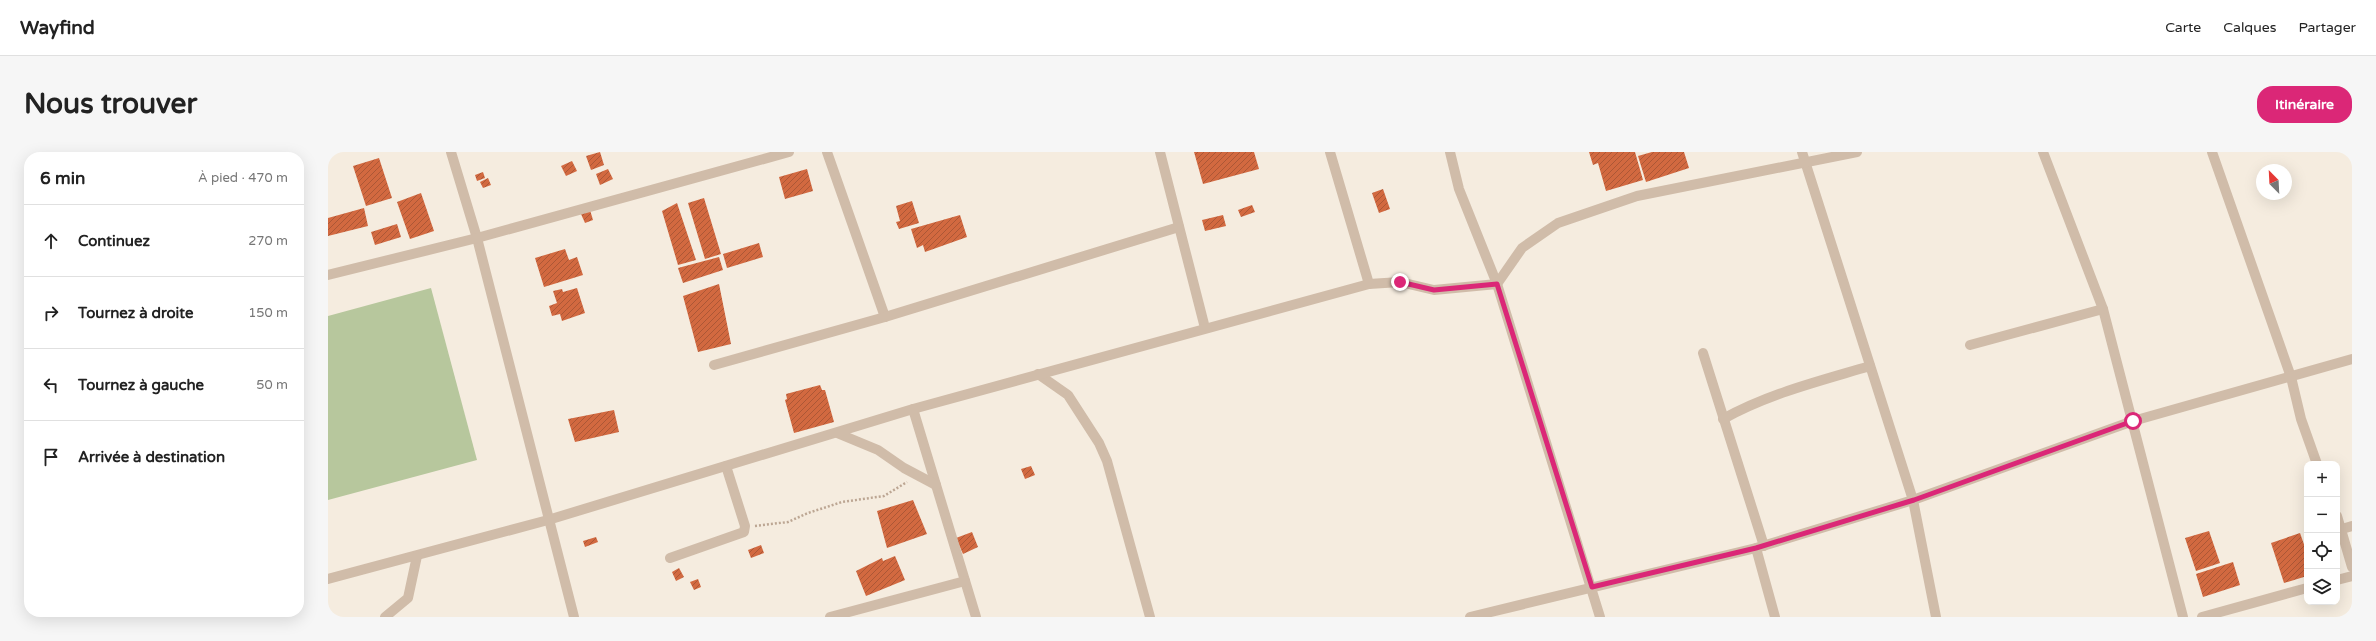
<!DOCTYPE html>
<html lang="fr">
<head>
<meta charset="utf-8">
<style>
  body { margin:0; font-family:"Varela Round",sans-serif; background:#f6f6f6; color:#222 }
  .controls { position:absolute; right:12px; bottom:12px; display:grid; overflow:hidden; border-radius:8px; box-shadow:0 4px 16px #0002 }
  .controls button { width:36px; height:36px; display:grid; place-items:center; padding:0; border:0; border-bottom:1px solid #e0e0e0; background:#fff; color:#222; font:20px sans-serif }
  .compass { position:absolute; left:1928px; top:12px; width:36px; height:36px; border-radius:50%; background:#fff; box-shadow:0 4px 16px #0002; rotate:336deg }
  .stop { position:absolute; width:12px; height:12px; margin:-9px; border:3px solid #db2777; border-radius:50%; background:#fff }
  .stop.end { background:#db2777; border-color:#fff; box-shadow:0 1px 4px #0008 }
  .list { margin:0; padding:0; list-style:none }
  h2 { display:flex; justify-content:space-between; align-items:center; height:52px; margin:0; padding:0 16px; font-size:17px }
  h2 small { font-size:13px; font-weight:400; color:#767676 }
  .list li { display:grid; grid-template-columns:26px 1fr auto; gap:12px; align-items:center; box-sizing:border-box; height:72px; padding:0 16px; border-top:1px solid #e0e0e0 }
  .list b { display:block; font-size:15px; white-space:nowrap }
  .list em { font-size:13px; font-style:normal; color:#767676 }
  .icon { flex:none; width:22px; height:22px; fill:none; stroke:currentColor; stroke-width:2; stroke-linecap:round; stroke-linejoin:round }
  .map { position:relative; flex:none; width:2024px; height:465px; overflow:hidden; border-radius:16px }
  header { display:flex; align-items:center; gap:24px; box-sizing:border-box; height:56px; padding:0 20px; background:#fff; border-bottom:1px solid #e0e0e0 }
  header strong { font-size:19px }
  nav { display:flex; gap:22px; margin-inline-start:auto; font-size:14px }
  .intro { display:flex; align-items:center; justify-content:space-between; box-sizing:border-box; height:96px; padding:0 24px }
  h1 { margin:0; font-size:28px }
  .button { padding:10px 18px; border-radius:16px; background:#db2777; color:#fff; font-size:14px; font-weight:700 }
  main { display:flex; gap:24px; padding:0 24px }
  aside { flex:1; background:#fff; border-radius:16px; box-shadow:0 4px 16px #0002 }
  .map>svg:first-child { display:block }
  .park { fill:#b7c79d }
  .building { fill:url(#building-hatch) }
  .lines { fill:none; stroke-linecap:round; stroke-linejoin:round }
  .path { stroke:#bca693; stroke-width:2.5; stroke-dasharray:2 2; stroke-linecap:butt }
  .minor { stroke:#d0bca9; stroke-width:10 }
  .route { stroke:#db2777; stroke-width:5 }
</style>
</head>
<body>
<header>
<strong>Wayfind</strong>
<nav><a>Carte</a><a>Calques</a><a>Partager</a></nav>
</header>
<div class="intro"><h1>Nous trouver</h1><a class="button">Itinéraire</a></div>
<main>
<aside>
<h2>6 min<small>À pied · 470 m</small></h2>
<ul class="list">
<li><svg class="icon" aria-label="ahead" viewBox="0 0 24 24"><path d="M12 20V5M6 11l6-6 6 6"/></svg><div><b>Continuez</b></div><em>270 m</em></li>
<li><svg class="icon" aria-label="right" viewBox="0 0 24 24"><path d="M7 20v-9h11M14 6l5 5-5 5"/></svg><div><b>Tournez à droite</b></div><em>150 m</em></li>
<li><svg class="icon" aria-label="left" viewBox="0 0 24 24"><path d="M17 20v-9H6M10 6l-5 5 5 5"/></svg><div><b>Tournez à gauche</b></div><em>50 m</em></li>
<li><svg class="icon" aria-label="arrive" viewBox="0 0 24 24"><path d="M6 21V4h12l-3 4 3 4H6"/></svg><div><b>Arrivée à destination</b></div></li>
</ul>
</aside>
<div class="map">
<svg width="2024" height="465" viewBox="0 0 2024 465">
  <defs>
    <pattern id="building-hatch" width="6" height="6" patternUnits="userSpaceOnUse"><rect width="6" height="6" fill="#d26940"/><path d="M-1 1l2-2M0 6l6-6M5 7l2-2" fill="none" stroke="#ac5736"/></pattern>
  </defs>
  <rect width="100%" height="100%" fill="#f5ecdf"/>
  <polygon class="park" points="103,136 149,308 0,348 0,164"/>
  <g class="building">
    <polygon points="272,0 276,13 263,18 258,4"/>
    <polygon points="866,0 926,0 931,17 875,32"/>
    <polygon points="1261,0 1307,0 1315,28 1278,39 1270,11 1265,13"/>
    <polygon points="1324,0 1356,0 1361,16 1318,30 1310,4"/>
    <polygon points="51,6 64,46 38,54 25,14"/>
    <polygon points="244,9 249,19 238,24 233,14"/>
    <polygon points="280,17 285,27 272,33 268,22"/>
    <polygon points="479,17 485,39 457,47 451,25"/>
    <polygon points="155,20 157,26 149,29 147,23"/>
    <polygon points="160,26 163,33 155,36 152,30"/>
    <polygon points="1055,37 1062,57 1051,61 1044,41"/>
    <polygon points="93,41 106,79 82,87 69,50"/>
    <polygon points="376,46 393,102 377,107 360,51"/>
    <polygon points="584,49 591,71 571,77 568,70 572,69 568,54"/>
    <polygon points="349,51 368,108 350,113 334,59"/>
    <polygon points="924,53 927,60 913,65 910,58"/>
    <polygon points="36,56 40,74 0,84 0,66"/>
    <polygon points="262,58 265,68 257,71 253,62"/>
    <polygon points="632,63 639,85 597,100 595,93 589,96 583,77"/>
    <polygon points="895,63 898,74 877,79 874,68"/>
    <polygon points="69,72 73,85 47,93 43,80"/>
    <polygon points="431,91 435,105 399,116 395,102"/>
    <polygon points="237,97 241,108 249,105 255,123 216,135 207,106"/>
    <polygon points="391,105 395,118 355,131 350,116"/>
    <polygon points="391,132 403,192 370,200 355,144"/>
    <polygon points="249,136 257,161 234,169 232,162 224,164 221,154 229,151 225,139 234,137 235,140"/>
    <polygon points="492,233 494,238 497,238 506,270 466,281 457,248 459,247 458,242"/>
    <polygon points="286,258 291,280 247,290 240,267"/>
    <polygon points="703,314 707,323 697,327 693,317"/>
    <polygon points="585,348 599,382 559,396 549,359"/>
    <polygon points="1881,379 1892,411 1868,419 1857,386"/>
    <polygon points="644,380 650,395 635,402 628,386"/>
    <polygon points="1972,381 1979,401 1979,424 1956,431 1943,391"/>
    <polygon points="268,385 270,390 257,395 255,389"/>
    <polygon points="433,393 436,401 423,406 420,398"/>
    <polygon points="567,404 577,428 538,444 528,419 554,406 555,409"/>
    <polygon points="1905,410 1912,433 1875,445 1868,422"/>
    <polygon points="351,416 356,425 348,429 344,420"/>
    <polygon points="370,427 373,435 366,438 362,430"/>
  </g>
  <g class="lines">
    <polyline class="path" points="427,374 460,370 480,361 514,350 556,344 579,330"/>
    <g class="minor">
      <polyline points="123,0 149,86 246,465"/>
      <polyline points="499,0 557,165"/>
      <polyline points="832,0 877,176"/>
      <polyline points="1002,0 1041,132"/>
      <polyline points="1122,0 1131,37 1169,132 1272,465"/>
      <polyline points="1474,0 1585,348 1608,465"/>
      <polyline points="1715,0 1775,157 1855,465"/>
      <polyline points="1884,0 1963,225 1973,267 1989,312"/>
      <polyline points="0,123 149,86 461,0"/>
      <polyline points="1642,193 1775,157"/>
      <polyline points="1375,201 1436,394"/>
      <polyline points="386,213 557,165 851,75"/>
      <polyline points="710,222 740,243 771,291 779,309 822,465"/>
      <polyline points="585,257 648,465"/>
      <path d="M1395,267C1442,241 1492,229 1542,214"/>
      <polyline points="509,281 550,298 576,316 608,333"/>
      <polyline points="2009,364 2024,415"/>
      <polyline points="2014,377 2024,374"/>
      <polyline points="1428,396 1585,348 1805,269 2024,207"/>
      <polyline points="342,406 416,380 417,374 398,314"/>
      <polyline points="0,427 220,368 585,257 1041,132 1072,130 1106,138 1169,132 1194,96 1230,71 1309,44 1529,0"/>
      <polyline points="2009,428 2024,424"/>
      <polyline points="57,465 80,446 89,404"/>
      <polyline points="502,465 637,429"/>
      <polyline points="1142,465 1428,396 1447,465"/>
      <polyline points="1874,465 1979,436"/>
    </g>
  </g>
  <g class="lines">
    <polyline class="route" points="1072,130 1106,138 1169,132 1264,435 1428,396 1586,348 1805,269"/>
  </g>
</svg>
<div class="controls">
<button>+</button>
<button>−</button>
<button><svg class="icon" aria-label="locate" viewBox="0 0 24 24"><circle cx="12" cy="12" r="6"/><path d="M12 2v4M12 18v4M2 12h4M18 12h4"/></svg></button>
<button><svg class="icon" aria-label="layers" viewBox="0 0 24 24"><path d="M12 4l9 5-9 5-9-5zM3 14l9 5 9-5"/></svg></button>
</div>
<svg class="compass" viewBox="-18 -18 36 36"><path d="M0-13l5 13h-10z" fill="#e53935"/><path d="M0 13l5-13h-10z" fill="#767676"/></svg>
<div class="stop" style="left:1805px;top:269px"></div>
<div class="stop end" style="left:1072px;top:130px"></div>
</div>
</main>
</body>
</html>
